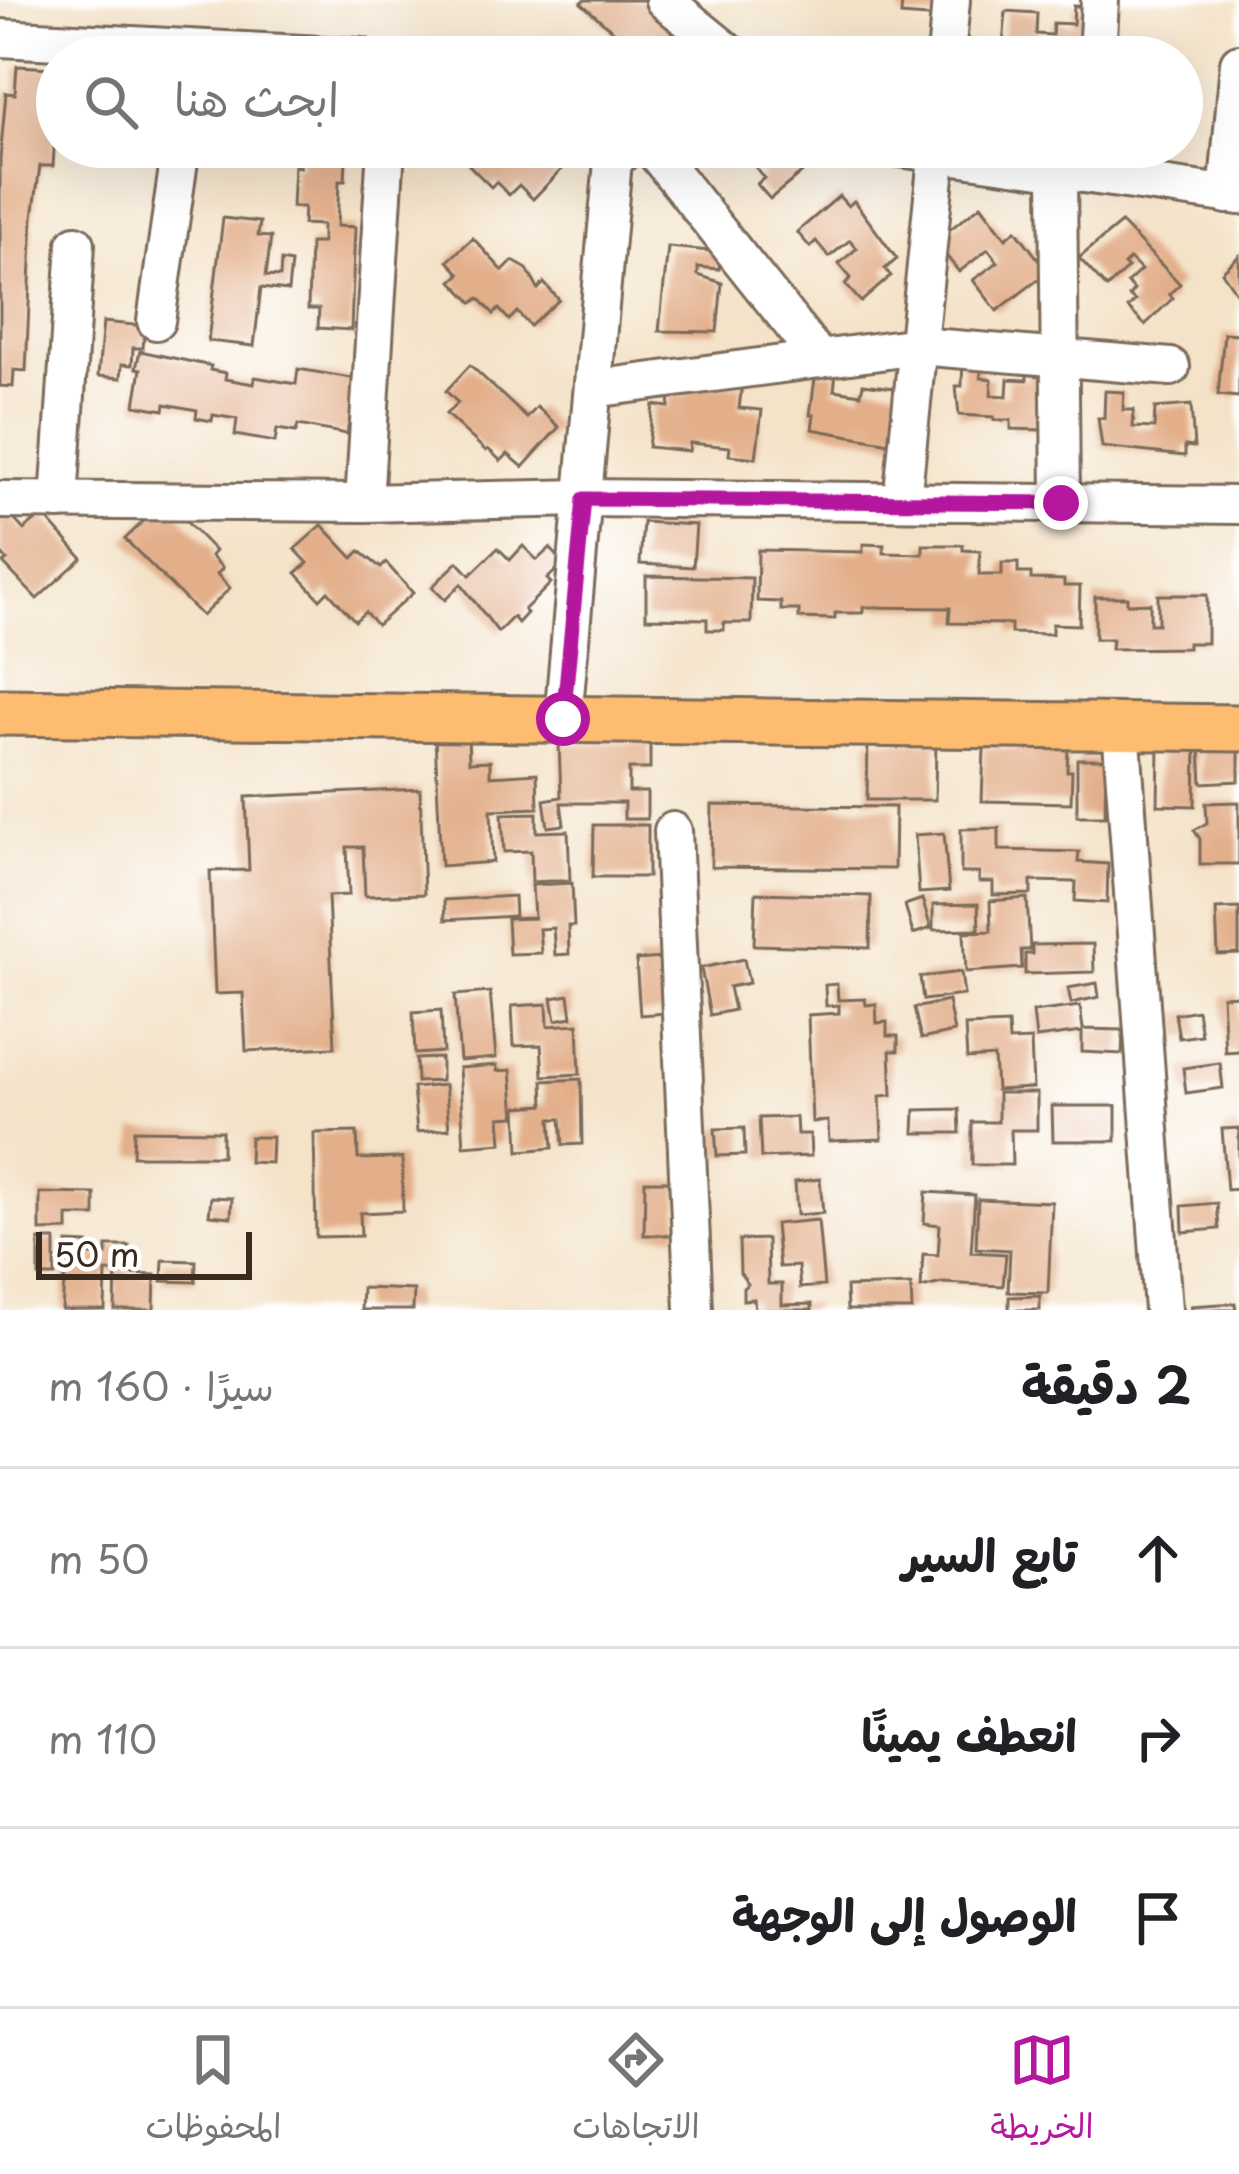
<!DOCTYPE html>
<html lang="ar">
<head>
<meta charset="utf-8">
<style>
  body { margin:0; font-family:"Playpen Sans","Playpen Sans Arabic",sans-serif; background:#f2f2f2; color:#202124; direction:rtl }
  .scale { position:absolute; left:36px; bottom:30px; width:216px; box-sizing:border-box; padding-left:12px; border:6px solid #3b2a1e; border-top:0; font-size:33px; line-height:42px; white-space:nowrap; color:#3b2a1e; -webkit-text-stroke:9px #fff; paint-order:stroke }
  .stop { position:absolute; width:36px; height:36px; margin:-27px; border:9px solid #b5179e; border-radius:50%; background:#fff }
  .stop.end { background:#b5179e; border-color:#fff; box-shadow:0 3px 12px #0008 }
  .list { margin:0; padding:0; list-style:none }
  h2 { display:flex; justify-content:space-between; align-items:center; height:156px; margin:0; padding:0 48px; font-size:51px }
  h2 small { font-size:39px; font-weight:400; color:#757577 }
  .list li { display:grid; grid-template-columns:78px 1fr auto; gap:36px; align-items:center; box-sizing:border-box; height:180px; padding:0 48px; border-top:3px solid #e0e0e0 }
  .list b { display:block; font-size:45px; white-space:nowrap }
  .list em { font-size:39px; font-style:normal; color:#757577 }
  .icon { flex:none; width:66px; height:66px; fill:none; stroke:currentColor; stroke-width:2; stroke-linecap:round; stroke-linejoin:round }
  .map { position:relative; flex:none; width:1239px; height:1310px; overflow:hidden; direction:ltr }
  .search { position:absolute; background:#fff; box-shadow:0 12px 48px #0002; left:36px; right:36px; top:36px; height:132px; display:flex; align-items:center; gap:30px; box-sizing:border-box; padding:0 42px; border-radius:66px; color:#757577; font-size:45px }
  .sheet { height:696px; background:#fff }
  nav { display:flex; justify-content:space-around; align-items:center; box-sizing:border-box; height:168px; border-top:3px solid #e0e0e0; background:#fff; font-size:33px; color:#757577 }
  nav a { display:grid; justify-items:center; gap:6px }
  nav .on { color:#b5179e }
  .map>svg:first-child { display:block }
  .building { fill:#e3af8a }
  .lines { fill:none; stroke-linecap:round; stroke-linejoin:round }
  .minor-casing { stroke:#7c6b5a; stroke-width:42 }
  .major-casing { stroke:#7c6b5a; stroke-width:51 }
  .minor { stroke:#fff; stroke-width:36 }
  .major { stroke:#fdbc70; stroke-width:45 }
  .route { stroke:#b5179e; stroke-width:15 }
</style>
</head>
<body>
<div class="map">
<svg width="1239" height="1310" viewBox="0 0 1239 1310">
  <rect width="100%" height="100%" fill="#fff"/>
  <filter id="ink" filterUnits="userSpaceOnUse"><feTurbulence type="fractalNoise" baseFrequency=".00833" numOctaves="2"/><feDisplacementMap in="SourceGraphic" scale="24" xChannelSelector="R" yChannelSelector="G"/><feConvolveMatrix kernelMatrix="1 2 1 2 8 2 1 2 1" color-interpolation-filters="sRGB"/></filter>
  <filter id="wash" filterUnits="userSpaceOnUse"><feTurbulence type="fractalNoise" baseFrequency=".004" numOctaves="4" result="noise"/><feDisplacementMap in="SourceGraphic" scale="48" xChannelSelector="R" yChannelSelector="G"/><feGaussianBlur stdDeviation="2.7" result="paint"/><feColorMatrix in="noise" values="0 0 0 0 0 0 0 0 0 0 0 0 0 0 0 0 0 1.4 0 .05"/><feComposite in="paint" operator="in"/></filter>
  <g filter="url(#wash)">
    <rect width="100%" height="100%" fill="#f4e3c9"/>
    <g id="blocks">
      <g class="building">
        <polygon points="584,0 646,0 684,37 664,57 620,57 615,52 621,47 611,36 614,32 581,3"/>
        <polygon points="902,0 943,0 941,18 901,15"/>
        <polygon points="1074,6 1093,7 1089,57 1002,57 1006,11 1037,13 1036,34 1052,35 1053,23 1073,24"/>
        <polygon points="17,66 52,68 51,89 57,90 57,105 53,166 40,166 33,217 26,371 14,370 13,387 0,386 0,159 6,93 15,94"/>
        <polygon points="301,147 353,147 352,160 346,160 345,181 339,181 337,226 355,227 351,330 318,328 319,309 308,309 310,243 322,243 322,225 303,224 304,207 292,207 294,166 300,167"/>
        <polygon points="459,147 545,147 565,166 533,199 519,185 509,195 496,182 491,187 469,165 473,161"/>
        <polygon points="721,147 753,147 734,163"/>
        <polygon points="759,147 796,147 811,165 770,199 757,184 764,178 753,164 765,154"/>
        <polygon points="839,196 848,206 854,201 897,259 885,269 891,276 861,302 845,284 851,278 839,264 857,248 850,240 829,257 816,241 810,247 797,232"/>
        <polygon points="981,205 1006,238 1016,230 1048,272 997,311 973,280 998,262 988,249 959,272 935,241"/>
        <polygon points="223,218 260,222 258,236 271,237 266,276 280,277 281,261 291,263 288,291 261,288 254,346 208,341"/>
        <polygon points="1121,223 1180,284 1169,294 1173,298 1145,325 1128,308 1135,301 1129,296 1134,290 1127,283 1141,270 1130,259 1124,265 1128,268 1107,288 1079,258"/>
        <polygon points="473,238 503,271 513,261 527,269 538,289 544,283 559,300 530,326 517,312 509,320 499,309 494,314 479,298 473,303 452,281 460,274 448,261"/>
        <polygon points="668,247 721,252 719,269 698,267 698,275 722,283 717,332 659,331"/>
        <polygon points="1239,256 1239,297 1222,272"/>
        <polygon points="103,322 145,326 143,348 133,348 132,365 122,364 121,378 98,376"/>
        <polygon points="1224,333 1238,334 1239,339 1239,397 1218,395"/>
        <polygon points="140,351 211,366 210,370 226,373 225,379 254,384 255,377 296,384 298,369 357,379 347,434 298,425 296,432 277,429 275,442 235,435 237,419 213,415 212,421 196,418 197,410 165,404 164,410 135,405 141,369 136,368"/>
        <polygon points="963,359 981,360 981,378 992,379 991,395 1007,396 1008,379 1027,380 1027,373 1044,374 1049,414 1042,414 1041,430 1011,429 1011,420 994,420 994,417 959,415 956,386 962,386"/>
        <polygon points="470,365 527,418 537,407 559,427 523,467 508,454 501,461 488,449 486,451 446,414 458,403 446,391"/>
        <polygon points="816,371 836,374 834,390 861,394 863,384 902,389 895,444 812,429 814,415 810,415"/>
        <polygon points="742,385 739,408 762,410 756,458 729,455 730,447 690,443 689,451 648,447 653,405 669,407 670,394 687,396 688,386"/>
        <polygon points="1105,391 1124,392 1123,410 1134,410 1133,427 1154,428 1155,408 1191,405 1194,447 1185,446 1185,456 1102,447 1098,418 1104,418"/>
        <polygon points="4,508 24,530 43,514 82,558 37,599 3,563 7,560 0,552 0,512"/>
        <polygon points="156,509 175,510 215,551 211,556 223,568 217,574 230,588 202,616 125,539"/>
        <polygon points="643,522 696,525 693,567 640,564"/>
        <polygon points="322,525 353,558 360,551 381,568 386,563 413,593 377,625 365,612 355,621 328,591 320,599 296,573 308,563 295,549"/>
        <polygon points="863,544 884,545 884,553 923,554 923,545 963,545 963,550 980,551 979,575 1002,575 1002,563 1018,563 1018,573 1031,573 1031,579 1064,580 1064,586 1080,586 1079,625 1052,624 1052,634 1011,633 1011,624 949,623 950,608 863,607 863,613 835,613 835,619 799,618 799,610 781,610 781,602 757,601 758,550 863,552"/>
        <polygon points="523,546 537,560 550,548 564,563 547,579 551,583 524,610 527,613 518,623 513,617 498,632 461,584 445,600 432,587 458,562 470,575 498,548 510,560"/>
        <polygon points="646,576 752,578 751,623 724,623 724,630 707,630 707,619 646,618"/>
        <polygon points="1158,595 1207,595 1207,643 1188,643 1188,648 1111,649 1112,639 1095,639 1095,597 1127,597 1127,604 1150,603 1150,624 1158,624"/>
        <polygon points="468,735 469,762 490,761 490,776 537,773 538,808 491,810 493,862 441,866 435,737"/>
        <polygon points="1017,738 1040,739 1040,748 1068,749 1067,771 1072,771 1071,803 982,801 984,748 1016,749"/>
        <polygon points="868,739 936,741 935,800 867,800"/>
        <polygon points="559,743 650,743 650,769 629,769 629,792 647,792 647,819 624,819 624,803 561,803 564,825 548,827 544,800 561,797"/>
        <polygon points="1239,745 1239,781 1202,783 1200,748"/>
        <polygon points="1159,746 1196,746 1195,806 1158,805"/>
        <polygon points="1077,759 1106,759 1105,816 1077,816"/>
        <polygon points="420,789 424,894 365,896 363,847 347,847 349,895 328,896 335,1047 246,1051 243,993 215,994 210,871 249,870 246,797"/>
        <polygon points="1239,802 1239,864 1200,864 1200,839 1194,830 1207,823 1206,803"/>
        <polygon points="712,805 895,807 894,869 711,867"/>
        <polygon points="537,813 537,832 568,831 570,880 532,882 531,851 504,852 502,814"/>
        <polygon points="594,825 648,825 648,877 593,877"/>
        <polygon points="999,828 999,850 1079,852 1078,862 1108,864 1107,903 1075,901 1076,882 1031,881 1031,894 993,895 993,882 979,882 979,873 961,873 961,829"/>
        <polygon points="944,833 949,891 919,893 915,835"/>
        <polygon points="572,883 574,926 568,926 569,954 555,955 553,928 539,929 541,953 509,954 507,919 534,918 532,885"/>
        <polygon points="756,893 871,896 870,948 754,945"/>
        <polygon points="514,896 515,916 445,920 444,900"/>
        <polygon points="1027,898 1030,950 1021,950 1022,968 966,972 964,932 991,931 990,901"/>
        <polygon points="922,899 931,928 913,934 905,905"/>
        <polygon points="978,904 979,929 933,930 933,905"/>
        <polygon points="1239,908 1239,954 1218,955 1216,909"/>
        <polygon points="1093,944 1094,972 1025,974 1025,954 1032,954 1032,945"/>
        <polygon points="662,958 666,1013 640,1015 636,960"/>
        <polygon points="744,959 749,983 729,987 734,1010 710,1015 701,968"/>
        <polygon points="961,972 964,995 923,1000 920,977"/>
        <polygon points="1097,983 1099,997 1071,1003 1068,988"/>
        <polygon points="837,984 838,1000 865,999 866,1005 876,1004 877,1023 887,1022 887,1036 898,1036 898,1051 890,1051 892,1095 880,1096 882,1139 829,1141 828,1121 812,1122 808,1015 839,1013 839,1005 826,1006 825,985"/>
        <polygon points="490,992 496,1058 460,1061 455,995"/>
        <polygon points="569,995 572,1017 556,1020 552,998"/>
        <polygon points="1239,995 1239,1051 1225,1052 1222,996"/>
        <polygon points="948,1001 954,1032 921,1039 914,1008"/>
        <polygon points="547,1004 548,1026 578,1024 580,1074 543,1076 541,1045 514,1046 512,1006"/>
        <polygon points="1080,1006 1083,1029 1123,1030 1122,1054 1082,1052 1082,1032 1036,1038 1033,1012"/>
        <polygon points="441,1010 443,1052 415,1054 413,1012"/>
        <polygon points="1197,1010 1201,1035 1179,1038 1175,1014"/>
        <polygon points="1008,1024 1009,1041 1031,1040 1033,1088 996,1090 994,1057 967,1059 965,1026"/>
        <polygon points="441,1058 441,1081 417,1082 416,1059"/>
        <polygon points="1220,1063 1223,1088 1186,1093 1183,1068"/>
        <polygon points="497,1065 497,1071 511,1070 515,1116 500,1117 502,1143 464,1146 459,1068"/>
        <polygon points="581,1079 582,1144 563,1145 561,1119 551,1119 553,1148 519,1151 517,1107 544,1105 543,1081"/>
        <polygon points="445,1085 449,1129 417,1132 413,1088"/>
        <polygon points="998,1093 1037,1093 1037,1130 1011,1130 1012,1165 972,1165 972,1122 998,1122"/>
        <polygon points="1052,1106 1116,1106 1116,1141 1053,1141"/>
        <polygon points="959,1109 960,1133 914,1133 915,1110"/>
        <polygon points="796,1117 797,1134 810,1134 811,1156 761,1158 759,1118"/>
        <polygon points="744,1128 745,1155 717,1156 715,1129"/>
        <polygon points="1239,1128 1239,1189 1227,1190 1222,1129"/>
        <polygon points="134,1130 222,1131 222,1156 133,1156"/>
        <polygon points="357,1132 358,1159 402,1158 403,1211 360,1213 361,1236 316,1237 314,1133"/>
        <polygon points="250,1137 272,1137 271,1163 249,1162"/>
        <polygon points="820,1179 823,1213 797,1215 795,1182"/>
        <polygon points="645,1181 679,1181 678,1235 644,1235"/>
        <polygon points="926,1192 975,1195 971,1252 1006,1254 1003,1286 942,1283 921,1288 923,1254 938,1255 940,1225 924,1223"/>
        <polygon points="40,1193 95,1194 95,1216 68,1216 68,1230 40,1231"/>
        <polygon points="211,1197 232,1198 231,1217 209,1215"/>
        <polygon points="978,1199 1052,1202 1048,1293 1008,1292 1010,1250 976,1248"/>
        <polygon points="1217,1203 1219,1229 1183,1232 1182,1206"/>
        <polygon points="818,1220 824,1286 800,1288 798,1266 779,1267 775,1224"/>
        <polygon points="767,1239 768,1284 782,1284 782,1305 812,1304 812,1310 755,1310 754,1299 743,1300 743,1288 748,1284 740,1273 739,1240"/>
        <rect x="39" y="1240" width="16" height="36"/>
        <polygon points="67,1243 88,1244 87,1255 107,1255 107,1246 129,1246 128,1274 155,1275 154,1310 115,1310 116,1272 106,1272 105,1310 62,1310"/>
        <polygon points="163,1260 196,1261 195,1282 162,1281"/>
        <polygon points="911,1285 912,1310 847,1310 846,1287"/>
        <polygon points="362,1288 414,1290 413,1310 361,1310"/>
        <polygon points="1040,1296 1040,1310 1009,1310 1009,1297"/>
        <polygon points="1235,1303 1236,1310 1191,1310 1191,1306"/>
      </g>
    </g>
  </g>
  <g filter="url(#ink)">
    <use href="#blocks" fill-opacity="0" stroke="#7c6b5a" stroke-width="3"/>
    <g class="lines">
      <defs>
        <g id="minor">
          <polyline points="664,0 734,57"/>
          <polyline points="0,38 361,57"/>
          <polyline points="946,57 951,0"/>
          <polyline points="1097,57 1100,0"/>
          <polyline points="651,147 820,359"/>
          <polyline points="892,147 1239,196"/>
          <polyline points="1058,173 1061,503"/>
          <polyline points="1227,195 1239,63"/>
          <polyline points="156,321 181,147"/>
          <polyline points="593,389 918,346 1171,367"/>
          <polyline points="0,500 364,503 583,498 1239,505"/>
          <polyline points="59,501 76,244"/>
          <polyline points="902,501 938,147"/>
          <polyline points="364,503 386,147"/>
          <polyline points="563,719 613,161 628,147"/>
          <polyline points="1121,726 1163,1310"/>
          <polyline points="673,831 694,1310"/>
        </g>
        <polyline id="major" points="0,712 1239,728"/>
      </defs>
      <use href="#minor" class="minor-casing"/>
      <use href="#major" class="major-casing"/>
      <use href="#minor" class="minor"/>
      <use href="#major" class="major"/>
    </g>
  </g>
  <g class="lines" filter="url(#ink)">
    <polyline class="route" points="563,719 584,499 1061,503"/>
  </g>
</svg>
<div class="scale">50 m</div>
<div class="stop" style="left:563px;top:719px"></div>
<div class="stop end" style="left:1061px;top:503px"></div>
<div class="search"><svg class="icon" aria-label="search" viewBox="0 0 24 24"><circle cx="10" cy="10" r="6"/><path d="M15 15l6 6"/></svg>ابحث هنا</div>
</div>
<section class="sheet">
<h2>2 دقيقة<small>سيرًا · 160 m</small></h2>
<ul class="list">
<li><svg class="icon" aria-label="ahead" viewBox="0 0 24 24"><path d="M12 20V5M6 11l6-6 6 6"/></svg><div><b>تابع السير</b></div><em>50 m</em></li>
<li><svg class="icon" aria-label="right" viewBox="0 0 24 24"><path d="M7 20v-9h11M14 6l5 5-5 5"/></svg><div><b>انعطف يمينًا</b></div><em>110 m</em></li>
<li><svg class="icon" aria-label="arrive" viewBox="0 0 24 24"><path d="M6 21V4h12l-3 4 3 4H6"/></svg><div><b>الوصول إلى الوجهة</b></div></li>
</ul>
</section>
<nav>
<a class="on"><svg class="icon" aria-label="map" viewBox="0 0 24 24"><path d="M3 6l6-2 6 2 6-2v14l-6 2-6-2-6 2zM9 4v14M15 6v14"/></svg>الخريطة</a>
<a><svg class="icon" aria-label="directions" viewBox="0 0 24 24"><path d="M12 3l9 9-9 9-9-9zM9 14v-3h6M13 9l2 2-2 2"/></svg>الاتجاهات</a>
<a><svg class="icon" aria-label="saved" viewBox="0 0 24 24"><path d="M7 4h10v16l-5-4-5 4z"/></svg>المحفوظات</a>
</nav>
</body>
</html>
